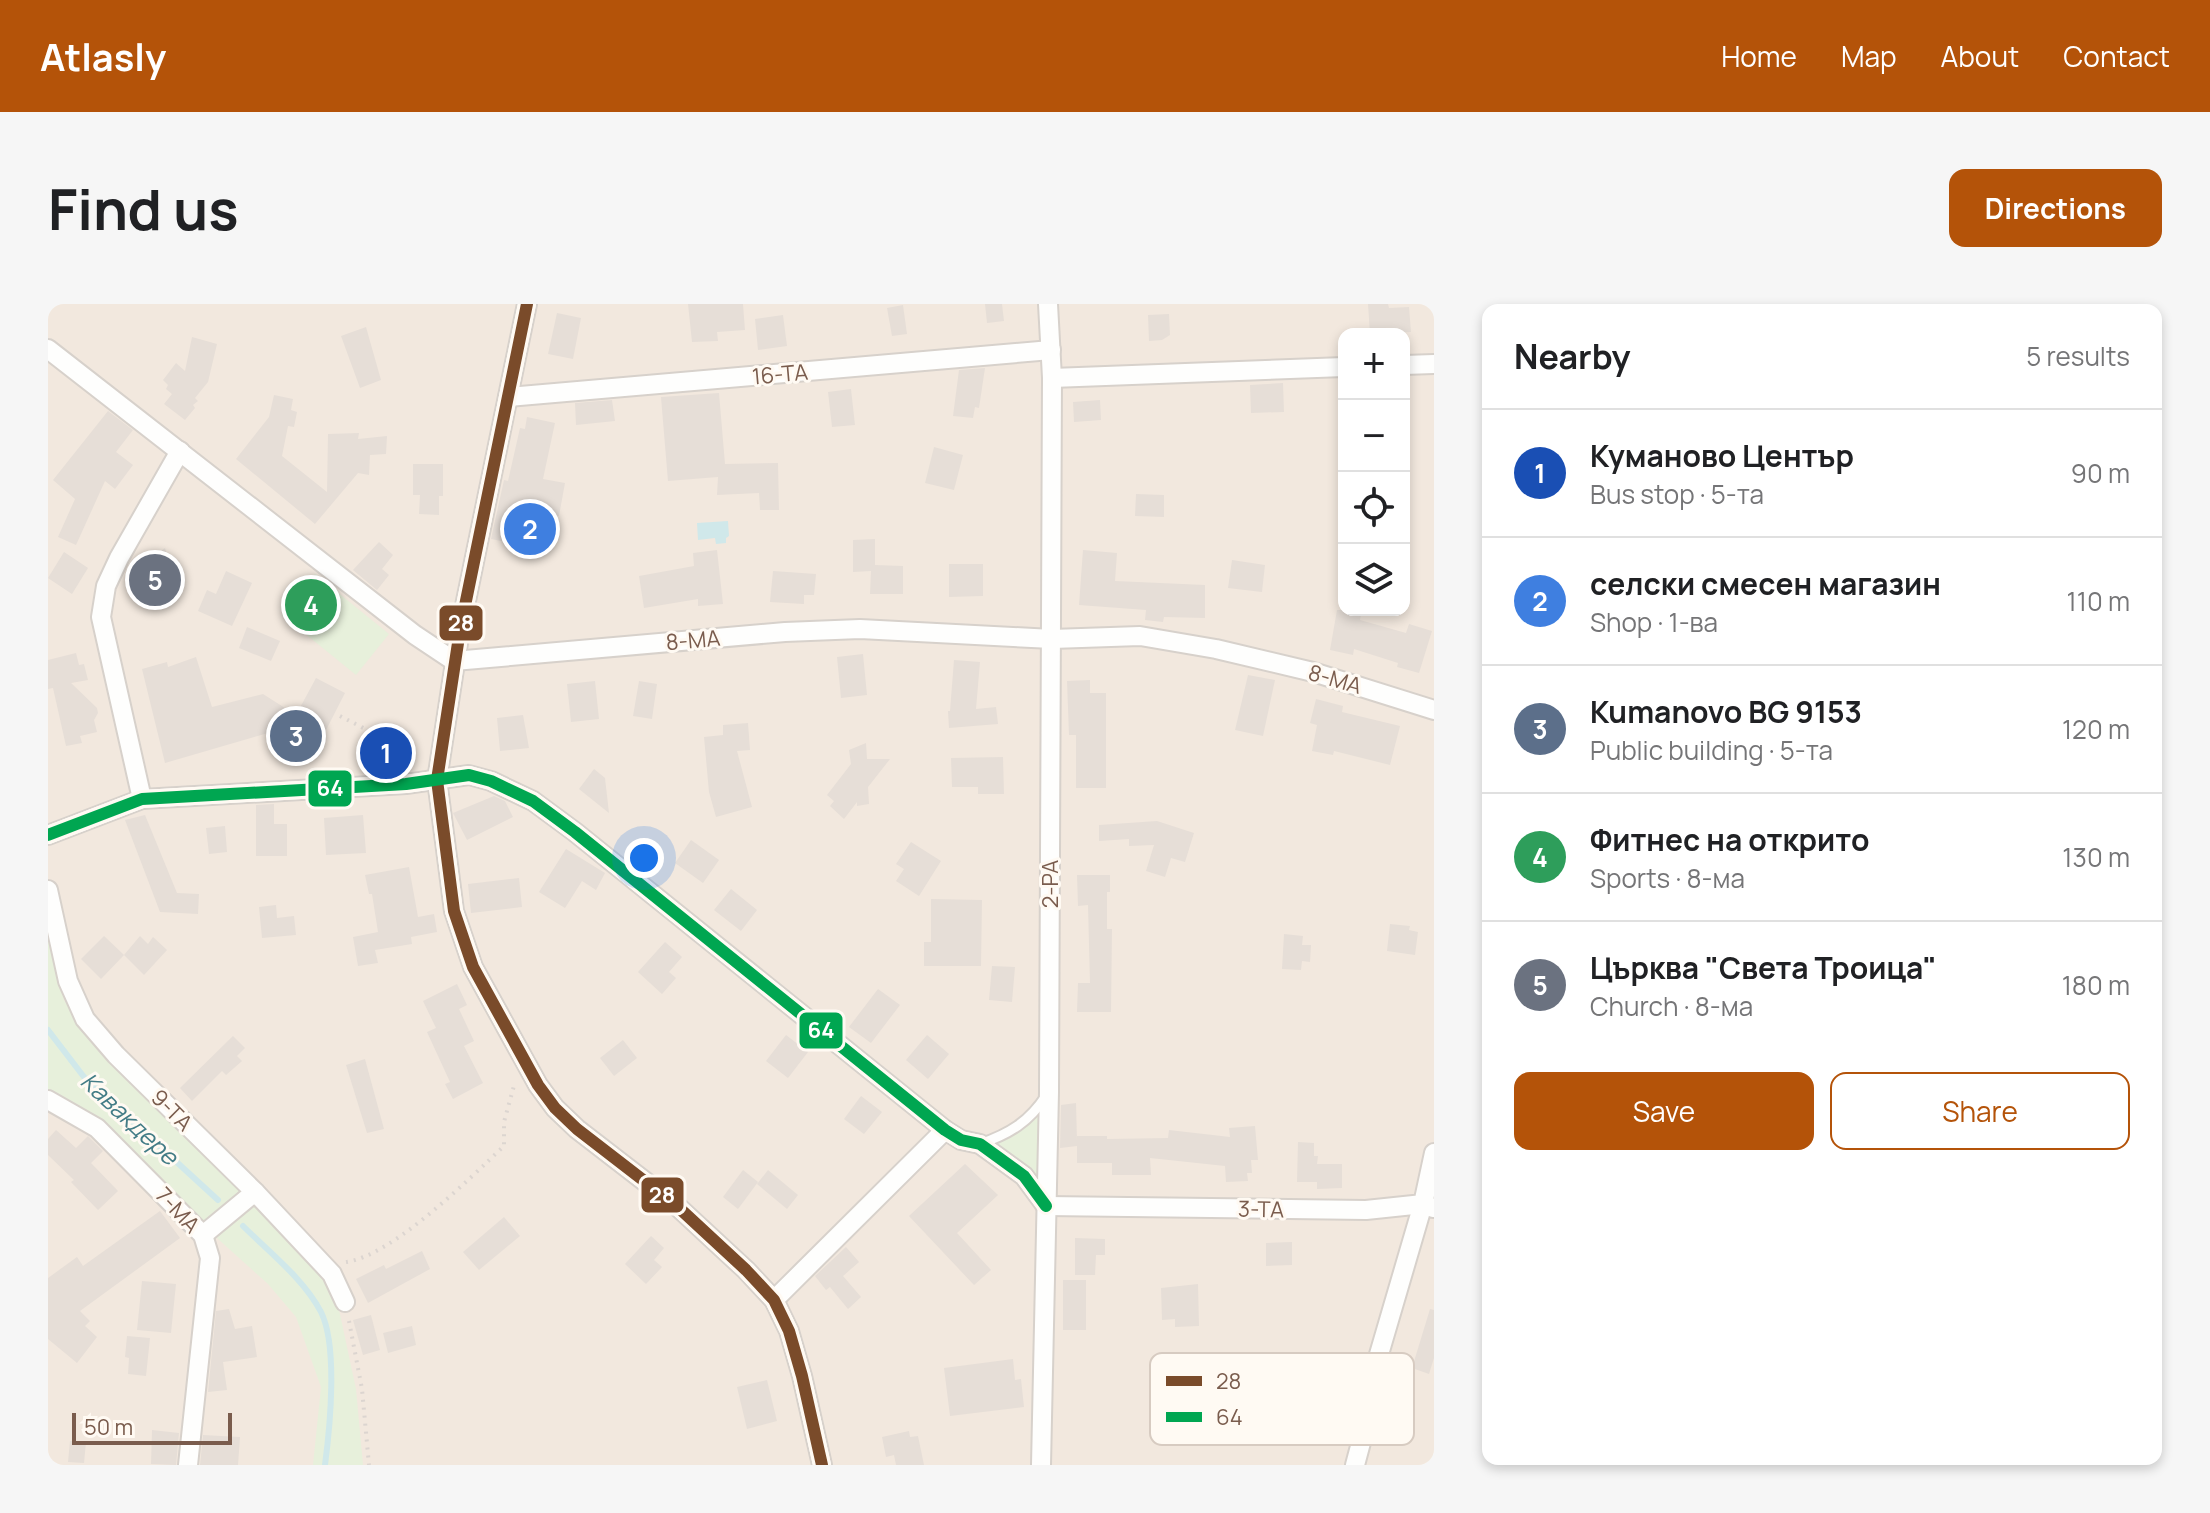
<!DOCTYPE html>
<html lang="en">
<head>
<meta charset="utf-8">
<style>
  body { margin:0; font-family:Manrope,sans-serif; background:#f6f6f6; color:#202124 }
  .controls { position:absolute; right:24px; top:24px; display:grid; overflow:hidden; border-radius:16px; box-shadow:0 4px 12px #0003 }
  .controls button { width:72px; height:72px; display:grid; place-items:center; padding:0; border:0; border-bottom:2px solid #e0e0e0; background:#fff; color:#202124; font:40px sans-serif }
  .scale { position:absolute; left:24px; bottom:20px; width:160px; box-sizing:border-box; padding-left:8px; border:4px solid #7a5c4d; border-top:0; font-size:22px; line-height:28px; white-space:nowrap; color:#7a5c4d; -webkit-text-stroke:6px #fffaf3; paint-order:stroke }
  .you { position:absolute; left:596px; top:554px; width:28px; height:28px; margin:-20px; border:6px solid #fff; border-radius:50%; background:#1a73e8; box-shadow:0 0 0 12px #1a73e833 }
  .badge { display:grid; place-items:center; width:52px; height:52px; border-radius:50%; background:#b45309; color:#fff; font-size:26px; font-weight:700 }
  .pin { position:absolute; translate:-50% -50%; border:4px solid #fff; box-shadow:0 2px 8px #0006 }
  .list { margin:0; padding:0; list-style:none }
  h2 { display:flex; justify-content:space-between; align-items:center; height:104px; margin:0; padding:0 32px; font-size:34px }
  h2 small { font-size:26px; font-weight:400; color:#757577 }
  .list li { display:grid; grid-template-columns:52px 1fr auto; gap:24px; align-items:center; box-sizing:border-box; height:128px; padding:0 32px; border-top:2px solid #e0e0e0 }
  .list b { display:block; font-size:30px; white-space:nowrap }
  .list p { margin:0; font-size:26px; white-space:nowrap; color:#757577 }
  .list em { font-size:26px; font-style:normal; color:#757577 }
  .actions { display:flex; gap:16px; padding:24px 32px }
  .actions a { flex:1; padding:18px 0; border:2px solid #b45309; border-radius:16px; text-align:center; font-size:28px; color:#b45309 }
  .actions .main { background:#b45309; color:#fff }
  .icon { flex:none; width:44px; height:44px; fill:none; stroke:currentColor; stroke-width:2; stroke-linecap:round; stroke-linejoin:round }
  .map { position:relative; flex:none; width:1386px; height:1161px; overflow:hidden; border-radius:16px }
  header { display:flex; align-items:center; gap:48px; box-sizing:border-box; height:112px; padding:0 40px; background:#b45309; color:#fff }
  header strong { font-size:38px }
  nav { display:flex; gap:44px; margin-inline-start:auto; font-size:28px }
  .intro { display:flex; align-items:center; justify-content:space-between; box-sizing:border-box; height:192px; padding:0 48px }
  h1 { margin:0; font-size:56px }
  .button { padding:20px 36px; border-radius:16px; background:#b45309; color:#fff; font-size:28px; font-weight:700 }
  main { display:flex; gap:48px; padding:0 48px }
  aside { flex:1; background:#fff; border-radius:16px; box-shadow:0 4px 12px #0003 }
  .map>svg:first-child { display:block }
  .residential { fill:#f2e8de; fill-rule:evenodd }
  .green { fill:#e7f0db }
  .water { fill:#d0e8ea }
  .lines { fill:none; stroke-linecap:round; stroke-linejoin:round }
  .stream { stroke:#d0e8ea; stroke-width:6 }
  .building { fill:#e6ded7 }
  .service-casing { stroke:#d7d1cb; stroke-width:13 }
  .minor-casing { stroke:#d7d1cb; stroke-width:22 }
  .path { stroke:#dcd5d0; stroke-width:4; stroke-dasharray:2 6; stroke-linecap:butt }
  .service { stroke:#fefefd; stroke-width:9 }
  .minor { stroke:#fefefd; stroke-width:18 }
  .bus-1-casing { stroke:#fffaf3; stroke-width:18 }
  .bus-2-casing { stroke:#fffaf3; stroke-width:18 }
  .bus-1 { stroke:#7a4b2a; stroke-width:12 }
  .bus-2 { stroke:#00a651; stroke-width:12 }
  .labels { text-anchor:middle; dominant-baseline:central; stroke-width:6; stroke-linejoin:round; paint-order:stroke }
  .street-label { font-size:22px; fill:#7a5c4d; stroke:#fffaf3 }
  .water-label { font-size:24px; font-style:italic; fill:#437c86; stroke:#fffaf3 }
  .key { fill:#fffaf3; stroke:#d7cbc1; stroke-width:2 }
  .key-label { font-size:22px; fill:#7a5c4d }
  .line-badge { stroke:#fffaf3; stroke-width:3 }
  .badge-label { font-size:22px; text-anchor:middle; font-weight:bold; fill:#fff }
</style>
</head>
<body>
<header>
<strong>Atlasly</strong>
<nav><a>Home</a><a>Map</a><a>About</a><a>Contact</a></nav>
</header>
<div class="intro"><h1>Find us</h1><a class="button">Directions</a></div>
<main>
<div class="map">
<svg width="1386" height="1161" viewBox="0 0 1386 1161">
  <rect width="100%" height="100%" fill="#f9f5f0"/>
  <path class="residential" d="M0,0H1386V1161H0ZM1296,30H1356V306H1296Z"/>
  <g class="green">
    <polygon points="267,270 341,330 308,371 234,311"/>
    <polygon points="0,629 16,696 36,729 55,751 166,856 277,972 290,1001 308,1085 315,1161 265,1161 273,1083 248,1013 220,980 170,935 50,817 0,786"/>
    <polygon points="1001,788 998,902 932,840 968,825"/>
  </g>
  <polygon class="water" points="680,217 681,232 678,234 678,239 668,240 667,234 650,236 649,219"/>
  <g class="lines">
    <g class="stream">
      <polyline points="0,726 36,773 170,896"/>
      <path d="M195,922C221,948 256,975 273,1008C290,1042 282,1123 277,1161"/>
    </g>
  </g>
  <g class="building">
    <polygon points="640,0 695,0 697,26 669,28 670,37 644,38"/>
    <polygon points="937,0 954,0 956,17 939,19"/>
    <polygon points="1320,0 1340,0 1341,4 1361,3 1363,28 1322,30"/>
    <polygon points="855,1 859,30 844,32 839,4"/>
    <polygon points="509,9 533,14 525,55 500,50"/>
    <polygon points="1121,10 1122,31 1114,36 1101,37 1100,11"/>
    <polygon points="735,11 739,42 710,46 707,15"/>
    <polygon points="318,23 333,76 312,84 293,32"/>
    <polygon points="144,33 169,40 160,78 147,94 150,97 145,101 147,104 137,116 116,100 124,90 118,85 120,81 115,76 128,59 137,67"/>
    <polygon points="937,64 931,104 927,103 925,114 905,112 911,66"/>
    <polygon points="1235,79 1236,108 1203,109 1202,81"/>
    <polygon points="803,85 807,121 784,123 780,88"/>
    <polygon points="671,89 677,160 730,159 731,206 712,206 711,189 669,191 670,173 620,177 613,93"/>
    <polygon points="226,91 245,95 243,106 249,108 246,123 240,122 234,152 279,188 280,130 311,129 310,135 339,132 338,150 322,151 321,171 310,169 267,220 188,155 221,113"/>
    <polygon points="564,96 567,117 528,121 527,99"/>
    <polygon points="1052,96 1053,116 1026,118 1025,98"/>
    <polygon points="60,107 85,126 68,148 85,161 67,185 57,177 28,241 10,233 27,195 5,176"/>
    <polygon points="479,113 507,119 495,175 517,179 511,212 500,210 493,245 443,235 456,176 460,177 472,124 477,125"/>
    <polygon points="886,143 915,151 906,186 877,179"/>
    <polygon points="365,160 395,160 395,192 391,192 391,211 371,210 372,191 365,191"/>
    <polygon points="1088,190 1116,191 1116,213 1087,212"/>
    <polygon points="827,235 827,261 855,262 855,290 822,290 823,267 805,268 805,236"/>
    <polygon points="331,238 345,251 334,265 341,271 329,286 305,266"/>
    <polygon points="117,244 121,259 130,262 115,301 85,290 98,250 105,253"/>
    <polygon points="669,246 675,300 650,302 650,295 596,304 591,272 646,262 645,249"/>
    <polygon points="1035,246 1069,249 1067,277 1157,281 1157,314 1116,313 1115,318 1097,316 1098,306 1031,301"/>
    <polygon points="16,248 40,264 24,290 0,274"/>
    <polygon points="1184,256 1217,261 1214,288 1180,284"/>
    <polygon points="901,260 935,260 935,292 901,293"/>
    <polygon points="178,267 204,279 184,322 150,307 159,286 168,290"/>
    <polygon points="725,267 768,270 766,291 756,291 756,300 722,298"/>
    <polygon points="1289,306 1314,306 1312,316 1358,329 1361,320 1384,327 1371,369 1349,363 1350,359 1306,345 1305,351 1282,346"/>
    <polygon points="199,323 232,337 223,357 191,344"/>
    <polygon points="28,349 31,361 36,360 40,376 23,379 49,404 50,409 46,416 49,428 32,432 34,439 18,442 5,384 0,385 0,356"/>
    <polygon points="815,350 819,391 793,394 789,353"/>
    <polygon points="148,353 164,403 215,390 248,411 268,374 297,389 275,432 262,425 251,445 220,429 117,459 94,365 119,358 120,363"/>
    <polygon points="906,356 932,358 928,405 948,403 950,420 901,424 900,407 902,407"/>
    <polygon points="1200,371 1227,376 1215,432 1187,426"/>
    <polygon points="1042,376 1042,389 1058,389 1058,484 1028,484 1028,431 1021,431 1019,377"/>
    <polygon points="547,377 551,415 523,418 519,380"/>
    <polygon points="591,377 609,380 604,415 585,412"/>
    <polygon points="1268,395 1295,402 1294,408 1352,422 1342,461 1286,447 1285,451 1264,447 1269,421 1262,419"/>
    <polygon points="475,411 481,444 452,447 449,414"/>
    <polygon points="700,419 702,446 689,447 704,503 668,513 661,488 656,433 675,431 675,421"/>
    <polygon points="818,439 819,455 842,455 820,483 821,500 809,502 809,498 796,515 782,502 786,497 779,491 803,460 801,446"/>
    <polygon points="955,453 956,490 930,490 930,483 904,483 903,454"/>
    <polygon points="546,465 557,474 561,509 531,485"/>
    <polygon points="446,492 457,497 465,513 419,536 405,509"/>
    <polygon points="226,500 226,520 239,520 239,552 208,552 208,501"/>
    <polygon points="97,511 129,589 151,590 150,610 112,608 77,516"/>
    <polygon points="315,511 318,549 278,551 276,514"/>
    <polygon points="1109,517 1146,529 1137,558 1123,554 1117,573 1098,567 1106,541 1081,542 1081,535 1051,537 1051,521"/>
    <polygon points="177,522 179,548 161,550 158,524"/>
    <polygon points="643,536 671,556 655,579 627,559"/>
    <polygon points="863,538 893,557 871,592 848,577 856,565 848,560"/>
    <polygon points="518,545 557,569 548,586 534,577 517,604 491,588"/>
    <polygon points="361,563 370,613 386,610 389,628 363,633 364,640 327,646 330,659 310,662 305,633 330,628 324,590 321,590 317,571"/>
    <polygon points="1029,571 1062,571 1062,588 1059,588 1059,625 1064,625 1063,708 1029,708 1030,679 1042,679 1040,601 1030,602"/>
    <polygon points="471,574 474,603 423,609 420,580"/>
    <polygon points="683,585 709,606 693,627 666,606"/>
    <polygon points="883,595 934,596 933,662 876,662 876,638 883,638"/>
    <polygon points="228,601 229,614 246,612 248,631 214,634 211,603"/>
    <polygon points="1342,620 1362,622 1361,626 1370,628 1367,651 1339,647"/>
    <polygon points="1236,630 1255,632 1254,641 1263,641 1262,658 1254,657 1253,666 1234,665"/>
    <polygon points="56,632 76,651 53,675 33,655"/>
    <polygon points="92,632 100,640 105,633 119,646 96,671 76,651"/>
    <polygon points="617,638 634,653 621,668 628,674 614,690 590,668"/>
    <polygon points="944,662 967,663 964,698 941,696"/>
    <polygon points="409,680 419,701 411,705 426,737 416,742 435,779 405,795 397,780 402,778 379,728 388,724 375,697"/>
    <polygon points="830,685 852,701 823,739 801,723"/>
    <polygon points="738,731 760,748 740,774 718,757"/>
    <polygon points="879,731 901,750 880,775 858,756"/>
    <polygon points="185,732 197,744 189,752 194,757 178,771 174,767 144,797 132,784"/>
    <polygon points="575,736 589,754 566,772 552,754"/>
    <polygon points="317,755 336,825 319,829 298,761"/>
    <polygon points="813,792 834,808 816,830 796,815"/>
    <polygon points="1028,799 1029,837 1029,832 1059,832 1059,835 1120,834 1121,826 1182,833 1181,824 1207,822 1210,856 1203,856 1204,869 1199,869 1200,877 1178,878 1177,862 1102,854 1103,871 1064,871 1064,859 1029,859 1029,842 1012,844 1013,801"/>
    <polygon points="8,826 28,844 40,832 55,847 43,859 70,887 50,906 23,878 26,876 0,851 0,835"/>
    <polygon points="1250,838 1266,839 1266,852 1270,852 1269,860 1294,860 1294,884 1269,885 1269,878 1249,878"/>
    <polygon points="917,860 950,891 909,929 943,966 926,981 861,912"/>
    <polygon points="695,866 710,878 690,905 675,893"/>
    <polygon points="720,866 750,891 739,905 709,880"/>
    <polygon points="112,907 132,934 32,1007 42,1017 37,1022 49,1033 29,1059 0,1035 0,974 29,953 35,962"/>
    <polygon points="456,913 472,932 431,966 415,948"/>
    <polygon points="603,932 616,944 606,956 614,963 598,980 577,960"/>
    <polygon points="1027,934 1057,935 1057,951 1048,951 1047,971 1027,971"/>
    <polygon points="1244,938 1244,961 1218,962 1218,939"/>
    <polygon points="798,943 811,958 795,972 813,993 800,1005 782,983 778,986 767,972"/>
    <polygon points="374,947 382,965 320,999 308,975 336,961 338,965"/>
    <rect x="1015" y="976" width="23" height="50"/>
    <polygon points="94,977 128,980 123,1029 89,1026"/>
    <polygon points="1150,980 1151,1022 1127,1023 1127,1015 1114,1016 1113,984"/>
    <polygon points="181,1005 187,1025 204,1022 209,1053 175,1058 179,1086 160,1088 168,1007"/>
    <polygon points="1382,1005 1386,1006 1386,1054 1381,1070 1364,1064"/>
    <polygon points="323,1011 332,1046 315,1051 305,1016"/>
    <polygon points="364,1022 368,1041 340,1049 335,1029"/>
    <polygon points="79,1032 102,1034 98,1072 80,1070 81,1054 77,1053"/>
    <polygon points="965,1055 967,1076 973,1075 976,1103 902,1112 896,1064"/>
    <polygon points="719,1076 729,1117 699,1125 689,1083"/>
    <polygon points="104,1126 131,1129 128,1161 103,1160"/>
    <polygon points="861,1127 862,1133 870,1132 876,1161 848,1161 846,1151 838,1153 834,1133"/>
    <polygon points="155,1131 192,1133 190,1161 152,1161"/>
    <polygon points="22,1137 38,1138 36,1159 20,1158"/>
  </g>
  <g class="lines">
    <defs>
      <path id="service" d="M932,840C961,830 981,818 998,792"/>
      <g id="minor">
        <polyline points="479,0 412,326 389,476 406,607 425,663 490,781 507,804 529,825 630,903 698,966 726,996 741,1027 754,1072 774,1161"/>
        <polyline points="0,45 367,331 406,357 737,328 812,325 1004,335 1092,332 1168,345 1265,368 1386,406"/>
        <polyline points="1356,61 1386,60"/>
        <polyline points="1004,74 1296,63"/>
        <polyline points="460,93 1003,46"/>
        <polyline points="94,495 53,313 58,282 71,254 132,147"/>
        <polyline points="0,531 94,495 358,480 421,471 443,477 485,497 527,528 897,826 913,836 932,840 976,872 998,902"/>
        <polyline points="0,586 20,677 37,715 68,751 207,888 284,970 297,998"/>
        <polyline points="0,796 49,824 155,931 162,954 140,1161"/>
        <polyline points="998,902 1318,906 1375,900 1386,849"/>
        <polyline points="155,931 207,888"/>
        <polyline points="726,996 897,826"/>
        <polyline points="993,1161 1001,788 1004,74 1000,0"/>
        <polyline points="1307,1161 1319,1116 1327,1064 1375,900 1385,904"/>
      </g>
    </defs>
    <use href="#service" class="service-casing"/>
    <use href="#minor" class="minor-casing"/>
    <g class="path">
      <polyline points="292,412 360,447"/>
      <path d="M298,958C344,952 421,875 456,842V818L467,778"/>
      <polyline points="301,1017 314,1085 321,1161"/>
    </g>
    <use href="#service" class="service"/>
    <use href="#minor" class="minor"/>
    <defs>
      <polyline id="bus-1" points="479,0 412,326 389,476 406,607 425,663 490,781 507,804 529,825 630,903 698,966 726,996 741,1027 754,1072 774,1161"/>
      <polyline id="bus-2" points="0,531 94,495 358,480 421,471 443,477 485,497 527,528 897,826 913,836 932,840 976,872 998,902"/>
    </defs>
    <use href="#bus-1" class="bus-1-casing"/>
    <use href="#bus-2" class="bus-2-casing"/>
    <use href="#bus-1" class="bus-1"/>
    <use href="#bus-2" class="bus-2"/>
  </g>
  <g class="labels">
    <g class="street-label">
      <text transform="translate(732 70) rotate(-5)">16-ТА</text>
      <text transform="translate(645 336) rotate(-5)">8-МА</text>
      <text transform="translate(1287 375) rotate(16)">8-МА</text>
      <text transform="translate(1002 580) rotate(-90)">2-РА</text>
      <text transform="translate(124 806) rotate(45)">9-ТА</text>
      <text transform="translate(1213 905) rotate(1)">3-ТА</text>
      <text transform="translate(130 906) rotate(47)">7-МА</text>
    </g>
    <g class="water-label">
      <text transform="translate(82 814) rotate(43)">Кавакдере</text>
    </g>
  </g>
  <rect x="1102" y="1049" width="264" height="92" rx="12" class="key"/>
  <rect x="1118" y="1072" width="36" height="10" fill="#7a4b2a"/>
  <rect x="1118" y="1108" width="36" height="10" fill="#00a651"/>
  <g class="key-label">
    <text x="1168" y="1085">28</text>
    <text x="1168" y="1121">64</text>
  </g>
  <g class="line-badge">
    <rect x="390" y="300" width="46" height="38" rx="8" fill="#7a4b2a"/>
    <rect x="259" y="465" width="46" height="39" rx="8" fill="#00a651"/>
    <rect x="750" y="707" width="46" height="39" rx="8" fill="#00a651"/>
    <rect x="592" y="872" width="45" height="38" rx="8" fill="#7a4b2a"/>
  </g>
  <g class="badge-label">
    <text x="413" y="327">28</text>
    <text x="282" y="492">64</text>
    <text x="773" y="734">64</text>
    <text x="614" y="899">28</text>
  </g>
</svg>
<div class="controls">
<button>+</button>
<button>−</button>
<button><svg class="icon" aria-label="locate" viewBox="0 0 24 24"><circle cx="12" cy="12" r="6"/><path d="M12 2v4M12 18v4M2 12h4M18 12h4"/></svg></button>
<button><svg class="icon" aria-label="layers" viewBox="0 0 24 24"><path d="M12 4l9 5-9 5-9-5zM3 14l9 5 9-5"/></svg></button>
</div>
<div class="scale">50 m</div>
<div class="you"></div>
<div class="pin badge" style="left:338px;top:449px;background:#1a4fb4">1</div>
<div class="pin badge" style="left:482px;top:225px;background:#3f7fe0">2</div>
<div class="pin badge" style="left:248px;top:432px;background:#5c6f8a">3</div>
<div class="pin badge" style="left:263px;top:301px;background:#2e9e5b">4</div>
<div class="pin badge" style="left:107px;top:276px;background:#6b7280">5</div>
</div>
<aside>
<h2>Nearby<small>5 results</small></h2>
<ul class="list">
<li><span class="badge" style="background:#1a4fb4">1</span><div><b>Куманово Център</b><p>Bus stop · 5-та</p></div><em>90 m</em></li>
<li><span class="badge" style="background:#3f7fe0">2</span><div><b>селски смесен магазин</b><p>Shop · 1-ва</p></div><em>110 m</em></li>
<li><span class="badge" style="background:#5c6f8a">3</span><div><b>Kumanovo BG 9153</b><p>Public building · 5-та</p></div><em>120 m</em></li>
<li><span class="badge" style="background:#2e9e5b">4</span><div><b>Фитнес на открито</b><p>Sports · 8-ма</p></div><em>130 m</em></li>
<li><span class="badge" style="background:#6b7280">5</span><div><b>Църква &quot;Света Троица&quot;</b><p>Church · 8-ма</p></div><em>180 m</em></li>
</ul>
<div class="actions"><a class="main">Save</a><a>Share</a></div>
</aside>
</main>
</body>
</html>
